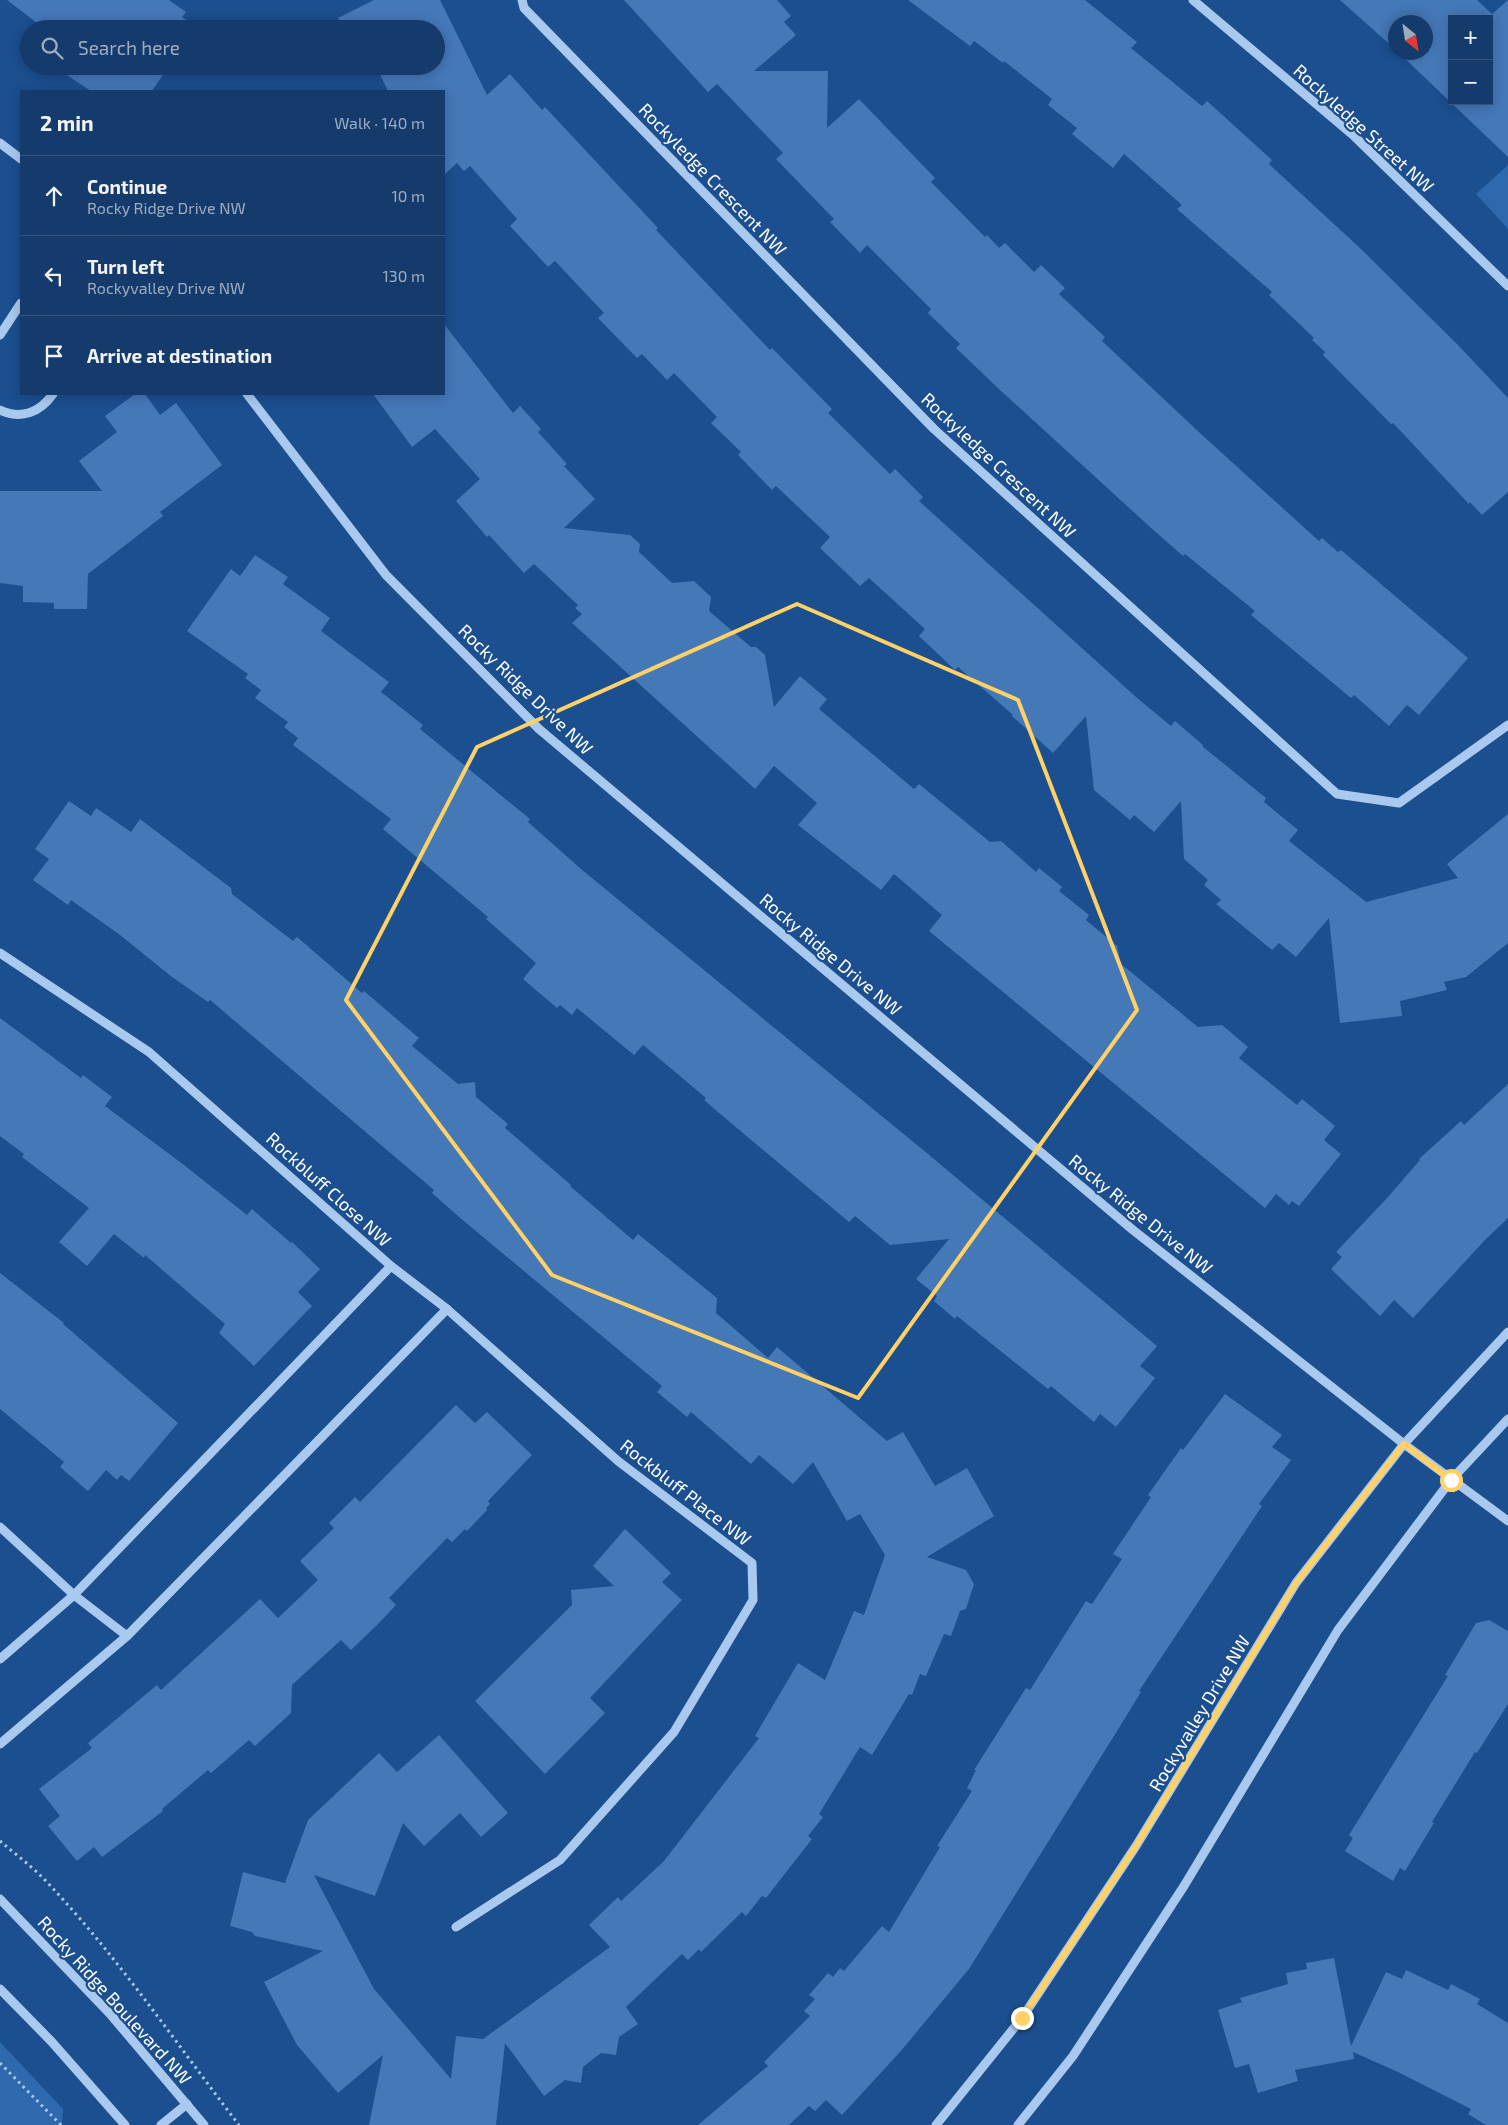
<!DOCTYPE html>
<html lang="en">
<head>
<meta charset="utf-8">
<style>
  body { margin:0; font-family:"Exo 2",sans-serif; background:#214673; color:#f1f3f6 }
  .controls { position:absolute; right:15px; top:15px; display:grid; overflow:hidden; border-radius:0px; box-shadow:0 2px 12px #0003 }
  .controls button { width:45px; height:45px; display:grid; place-items:center; padding:0; border:0; border-bottom:1px solid #33557e; background:#143b6b; color:#f1f3f6; font:25px sans-serif }
  .compass { position:absolute; left:1388px; top:15px; width:45px; height:45px; border-radius:50%; background:#143b6b; box-shadow:0 2px 12px #0003; rotate:150deg }
  .stop { position:absolute; width:15px; height:15px; margin:-11px; border:4px solid #ffd166; border-radius:50%; background:#fff }
  .stop.end { background:#ffd166; border-color:#fff; box-shadow:0 1px 5px #0008 }
  .list { margin:0; padding:0; list-style:none }
  h2 { display:flex; justify-content:space-between; align-items:center; height:65px; margin:0; padding:0 20px; font-size:21px }
  h2 small { font-size:16px; font-weight:400; color:#9dadc1 }
  .list li { display:grid; grid-template-columns:32px 1fr auto; gap:15px; align-items:center; box-sizing:border-box; height:80px; padding:0 20px; border-top:1px solid #33557e }
  .list b { display:block; font-size:19px; white-space:nowrap }
  .list p { margin:0; font-size:16px; white-space:nowrap; color:#9dadc1 }
  .list em { font-size:16px; font-style:normal; color:#9dadc1 }
  .icon { flex:none; width:28px; height:28px; fill:none; stroke:currentColor; stroke-width:2; stroke-linecap:round; stroke-linejoin:round }
  .map { position:relative; flex:none; width:1508px; height:2125px; overflow:hidden }
  .search { position:absolute; background:#143b6b; box-shadow:0 2px 12px #0003; left:20px; top:20px; width:425px; height:55px; display:flex; align-items:center; gap:12px; box-sizing:border-box; padding:0 18px; border-radius:28px; color:#9dadc1; font-size:19px }
  .panel { position:absolute; background:#143b6b; box-shadow:0 2px 12px #0003; left:20px; top:90px; width:425px; height:305px; border-radius:0px }
  .map>svg:first-child { display:block }
  .green { fill:#2e69ad }
  .building { fill:#4478b7; fill-rule:evenodd }
  .lines { fill:none; stroke-linecap:round; stroke-linejoin:round }
  .path { stroke:#a9c9ee; stroke-width:3; stroke-dasharray:2.5 4; stroke-linecap:butt }
  .minor { stroke:#a9c9ee; stroke-width:9 }
  .route { stroke:#ffd166; stroke-width:6 }
  .marked { fill:none; stroke:#ffd166; stroke-width:4; stroke-linejoin:round }
  .labels { text-anchor:middle; dominant-baseline:central; stroke-width:4.5; stroke-linejoin:round; paint-order:stroke }
  .street-label { font-size:18px; fill:#fff; stroke:#1b4f8f }
</style>
</head>
<body>
<div class="map">
<svg width="1508" height="2125" viewBox="0 0 1508 2125">
  <rect width="100%" height="100%" fill="#1b4f8f"/>
  <g class="green">
    <polygon points="1508,165 1508,229 1476,194"/>
    <polygon points="0,2042 63,2109 62,2125 0,2125"/>
  </g>
  <g class="building">
    <polygon points="7,0 169,0 186,12 182,17 196,27 195,29 45,29"/>
    <polygon points="374,0 440,0 487,95 510,74 542,110 545,107 658,228 656,230 770,350 772,348 832,409 828,413 890,474 895,469 923,497 919,501 1136,697 1171,726 1175,721 1203,745 1202,746 1266,798 1264,802 1298,830 1289,841 1366,902 1458,878 1447,864 1508,814 1508,943 1466,977 1444,982 1447,990 1400,1001 1402,1016 1340,1023 1329,918 1296,957 1279,943 1272,950 1216,904 1221,900 1204,885 1208,880 1184,859 1181,801 1154,832 1134,815 1130,820 1094,790 1086,716 1053,753 1012,716 1013,715 958,667 955,670 919,636 925,629 869,578 860,586 820,548 830,537 776,486 772,490 738,455 741,452 711,423 717,417 674,373 667,380 642,354 637,358 598,318 604,313 555,261 548,267 510,226 517,219 470,166 464,171 457,163 444,175 444,91 388,91 376,66 436,66 436,29 344,29 338,18"/>
    <polygon points="624,0 777,0 791,16 784,22 796,35 754,71 828,71 827,128 859,99 935,178 931,182 985,237 987,235 999,248 1005,243 1034,272 1041,265 1065,288 1059,294 1105,337 1102,341 1201,434 1319,541 1322,538 1338,552 1341,550 1468,658 1419,715 1407,705 1389,726 1354,695 1351,698 1251,615 1255,611 1185,554 1183,556 1150,527 1000,390 956,348 960,344 928,313 931,309 867,245 860,253 830,222 834,219 776,159 783,153 717,84 708,92"/>
    <polygon points="908,0 1085,0 1137,42 1131,48 1202,106 1207,101 1272,160 1269,164 1361,249 1457,344 1508,398 1508,492 1482,515 1470,502 1469,504 1393,423 1391,424 1323,355 1325,352 1312,340 1314,338 1269,295 1272,292 1177,209 1182,205 1124,154 1113,168 1072,134 1077,128 1048,105 1052,99 1004,61 1003,63 974,41 970,46"/>
    <path d="M1340,0H1477L1492,14L1508,0V157L1398,52H1426V22H1396V50ZM1452,19H1489V101H1452Z"/>
    <polygon points="53,66 169,66 152,91 91,91"/>
    <polygon points="444,324 513,413 520,406 541,429 538,432 567,464 564,466 595,499 564,528 630,535 640,544 639,552 672,583 694,581 711,597 709,611 751,647 756,647 765,655 774,707 800,676 827,699 819,709 914,789 919,784 990,842 1001,841 1036,872 1039,868 1062,887 1059,891 1089,915 1086,920 1117,946 1121,964 1198,1027 1222,1025 1248,1047 1239,1058 1297,1105 1302,1099 1335,1126 1324,1140 1341,1154 1299,1206 1292,1201 1289,1205 1276,1194 1265,1208 929,931 942,915 894,874 881,890 798,825 817,803 774,766 755,789 572,623 582,614 575,608 578,605 534,564 524,573 489,535 487,537 456,501 480,479 435,429 412,447 373,394 444,394"/>
    <polygon points="135,394 145,394 160,415 176,403 222,465 160,512 163,516 88,574 87,609 54,609 54,603 23,602 23,586 0,583 0,491 102,491 79,461 117,432 105,416"/>
    <polygon points="255,555 288,577 283,584 330,618 321,631 389,682 381,692 423,725 420,729 530,819 528,822 581,869 928,1154 1157,1346 1140,1366 1155,1378 1116,1427 1100,1414 1094,1422 1051,1386 1048,1389 957,1316 955,1319 934,1301 937,1296 916,1279 949,1239 890,1245 855,1216 849,1222 718,1112 704,1100 706,1098 643,1045 634,1055 577,1008 572,1015 560,1005 557,1008 523,979 536,963 486,919 488,917 383,829 391,819 293,745 298,738 284,727 288,722 255,698 261,690 245,678 248,674 187,631 231,569 240,576"/>
    <polygon points="69,801 91,816 96,808 131,832 140,819 231,888 232,894 293,941 297,937 362,993 364,991 419,1038 412,1046 458,1084 475,1082 476,1097 508,1124 505,1128 571,1185 570,1186 633,1240 638,1234 717,1298 716,1313 768,1358 777,1347 887,1441 903,1432 935,1486 967,1468 994,1516 927,1557 966,1570 974,1584 966,1609 960,1611 951,1636 944,1634 926,1676 920,1674 912,1695 909,1694 872,1755 860,1747 819,1814 823,1817 808,1836 812,1839 766,1898 762,1896 746,1916 742,1912 701,1952 699,1949 688,1960 682,1954 626,2007 638,2024 619,2037 616,2055 601,2053 583,2067 581,2083 565,2080 544,2096 505,2043 496,2125 369,2125 383,2055 338,2093 297,2045 264,1982 323,1951 255,1936 252,1932 230,1926 243,1872 285,1883 308,1820 379,1753 397,1772 439,1735 508,1813 481,1837 460,1813 424,1846 403,1823 375,1896 314,1875 374,1989 451,2079 456,2036 483,2039 610,1947 589,1925 618,1897 621,1901 664,1861 759,1738 755,1736 798,1663 825,1680 854,1611 864,1615 885,1555 860,1514 847,1521 813,1462 793,1484 759,1455 751,1464 691,1412 687,1417 657,1392 662,1386 459,1217 432,1193 434,1190 210,1000 208,1002 172,977 120,935 71,900 68,905 33,880 49,859 35,849"/>
    <polygon points="0,1018 81,1078 83,1075 112,1097 105,1106 184,1165 247,1215 252,1209 291,1243 292,1242 320,1269 298,1292 312,1306 254,1366 219,1333 225,1324 145,1255 144,1258 114,1234 87,1266 59,1242 89,1208 22,1157 24,1154 0,1136"/>
    <polygon points="1508,1084 1508,1218 1485,1240 1413,1318 1394,1300 1380,1316 1331,1269 1342,1257 1336,1252 1388,1197 1420,1160 1419,1159 1461,1121 1464,1125"/>
    <polygon points="0,1273 64,1323 63,1324 178,1423 129,1481 121,1475 117,1480 106,1470 88,1491 60,1467 64,1462 0,1409"/>
    <polygon points="1225,1394 1282,1435 1272,1447 1291,1460 1259,1504 1262,1506 1139,1691 1141,1692 1122,1723 969,1969 900,2052 842,2115 826,2100 815,2111 809,2106 789,2125 698,2125 768,2066 764,2062 810,2016 804,2011 815,1999 809,1995 828,1973 833,1977 840,1968 844,1971 882,1926 889,1932 940,1847 937,1846 972,1791 967,1788 976,1770 974,1770 1026,1688 1030,1690 1086,1601 1092,1604 1122,1559 1113,1554 1151,1497 1148,1495 1181,1448 1183,1450"/>
    <polygon points="456,1405 475,1423 487,1412 532,1455 488,1501 490,1504 486,1508 487,1510 467,1531 465,1529 452,1542 447,1538 389,1598 396,1605 377,1625 351,1650 341,1640 292,1685 291,1713 255,1746 249,1740 211,1773 208,1770 162,1809 163,1811 102,1857 94,1847 77,1861 48,1826 60,1816 39,1789 92,1748 88,1743 157,1685 161,1690 260,1599 278,1618 318,1580 300,1561 334,1528 329,1523 355,1497 360,1502"/>
    <polygon points="625,1529 671,1573 662,1582 682,1600 590,1698 605,1713 545,1774 475,1701 572,1605 571,1590 614,1586 593,1566"/>
    <polygon points="1489,1620 1508,1631 1508,1704 1477,1753 1475,1752 1432,1822 1434,1823 1405,1871 1400,1868 1393,1881 1345,1851 1353,1838 1349,1835 1448,1676 1445,1675 1476,1623"/>
    <polygon points="1334,1958 1351,2046 1386,1972 1402,1979 1406,1970 1448,1990 1451,1984 1480,1999 1477,2004 1508,2023 1508,2125 1486,2125 1468,2114 1471,2109 1398,2072 1353,2052 1354,2059 1295,2070 1298,2081 1258,2093 1249,2064 1235,2068 1218,2010 1242,2002 1240,1998 1288,1984 1286,1973 1307,1969 1306,1963"/>
  </g>
  <g class="lines">
    <g class="path">
      <path d="M0,1841C14,1853 30,1865 43,1878C116,1954 175,2042 239,2125"/>
      <polyline points="0,2063 61,2125"/>
    </g>
    <g class="minor">
      <polyline points="522,0 524,8 934,429 1337,794 1399,803 1508,725"/>
      <polyline points="1193,0 1353,135 1508,286"/>
      <polyline points="0,143 21,159"/>
      <polyline points="0,335 21,303"/>
      <polyline points="247,394 386,575 539,729 1133,1230 1404,1444 1508,1521"/>
      <path d="M0,410C22,420 40,412 53,394"/>
      <polyline points="0,953 149,1052 391,1266 447,1309 618,1461 752,1563 753,1600 674,1732 560,1860 456,1927"/>
      <polyline points="0,1527 74,1595 127,1636"/>
      <polyline points="0,1659 74,1595 391,1266"/>
      <polyline points="0,1744 127,1636 447,1309"/>
      <polyline points="0,1899 111,2015 204,2125"/>
      <polyline points="0,1989 51,2041 125,2125"/>
      <polyline points="161,2125 187,2104"/>
      <polyline points="936,2125 1022,2018 1136,1846 1296,1583 1404,1444 1508,1332"/>
      <polyline points="1018,2125 1073,2056 1184,1886 1338,1630 1451,1480 1508,1419"/>
    </g>
  </g>
  <g class="lines">
    <polyline class="route" points="1022,2018 1136,1846 1296,1583 1404,1444 1451,1480"/>
  </g>
  <path class="marked" d="M797,604L1018,700L1137,1010L858,1398L552,1275L346,1000L477,747Z"/>
  <g class="labels">
    <g class="street-label">
      <text transform="translate(1364 128) rotate(42)">Rockyledge Street NW</text>
      <text transform="translate(713 179) rotate(46)">Rockyledge Crescent NW</text>
      <text transform="translate(999 465) rotate(43)">Rockyledge Crescent NW</text>
      <text transform="translate(526 689) rotate(44)">Rocky Ridge Drive NW</text>
      <text transform="translate(831 954) rotate(40)">Rocky Ridge Drive NW</text>
      <text transform="translate(329 1189) rotate(42)">Rockbluff Close NW</text>
      <text transform="translate(1141 1214) rotate(39)">Rocky Ridge Drive NW</text>
      <text transform="translate(686 1492) rotate(38)">Rockbluff Place NW</text>
      <text transform="translate(1199 1713) rotate(-59)">Rockyvalley Drive NW</text>
      <text transform="translate(115 2000) rotate(48)">Rocky Ridge Boulevard NW</text>
    </g>
  </g>
</svg>
<div class="controls">
<button>+</button>
<button>−</button>
</div>
<svg class="compass" viewBox="-18 -18 36 36"><path d="M0-13l5 13h-10z" fill="#e53935"/><path d="M0 13l5-13h-10z" fill="#9dadc1"/></svg>
<div class="stop" style="left:1451px;top:1480px"></div>
<div class="stop end" style="left:1022px;top:2018px"></div>
<div class="search"><svg class="icon" aria-label="search" viewBox="0 0 24 24"><circle cx="10" cy="10" r="6"/><path d="M15 15l6 6"/></svg>Search here</div>
<section class="panel">
<h2>2 min<small>Walk · 140 m</small></h2>
<ul class="list">
<li><svg class="icon" aria-label="ahead" viewBox="0 0 24 24"><path d="M12 20V5M6 11l6-6 6 6"/></svg><div><b>Continue</b><p>Rocky Ridge Drive NW</p></div><em>10 m</em></li>
<li><svg class="icon" aria-label="left" viewBox="0 0 24 24"><path d="M17 20v-9H6M10 6l-5 5 5 5"/></svg><div><b>Turn left</b><p>Rockyvalley Drive NW</p></div><em>130 m</em></li>
<li><svg class="icon" aria-label="arrive" viewBox="0 0 24 24"><path d="M6 21V4h12l-3 4 3 4H6"/></svg><div><b>Arrive at destination</b></div></li>
</ul>
</section>
</div>
</body>
</html>
